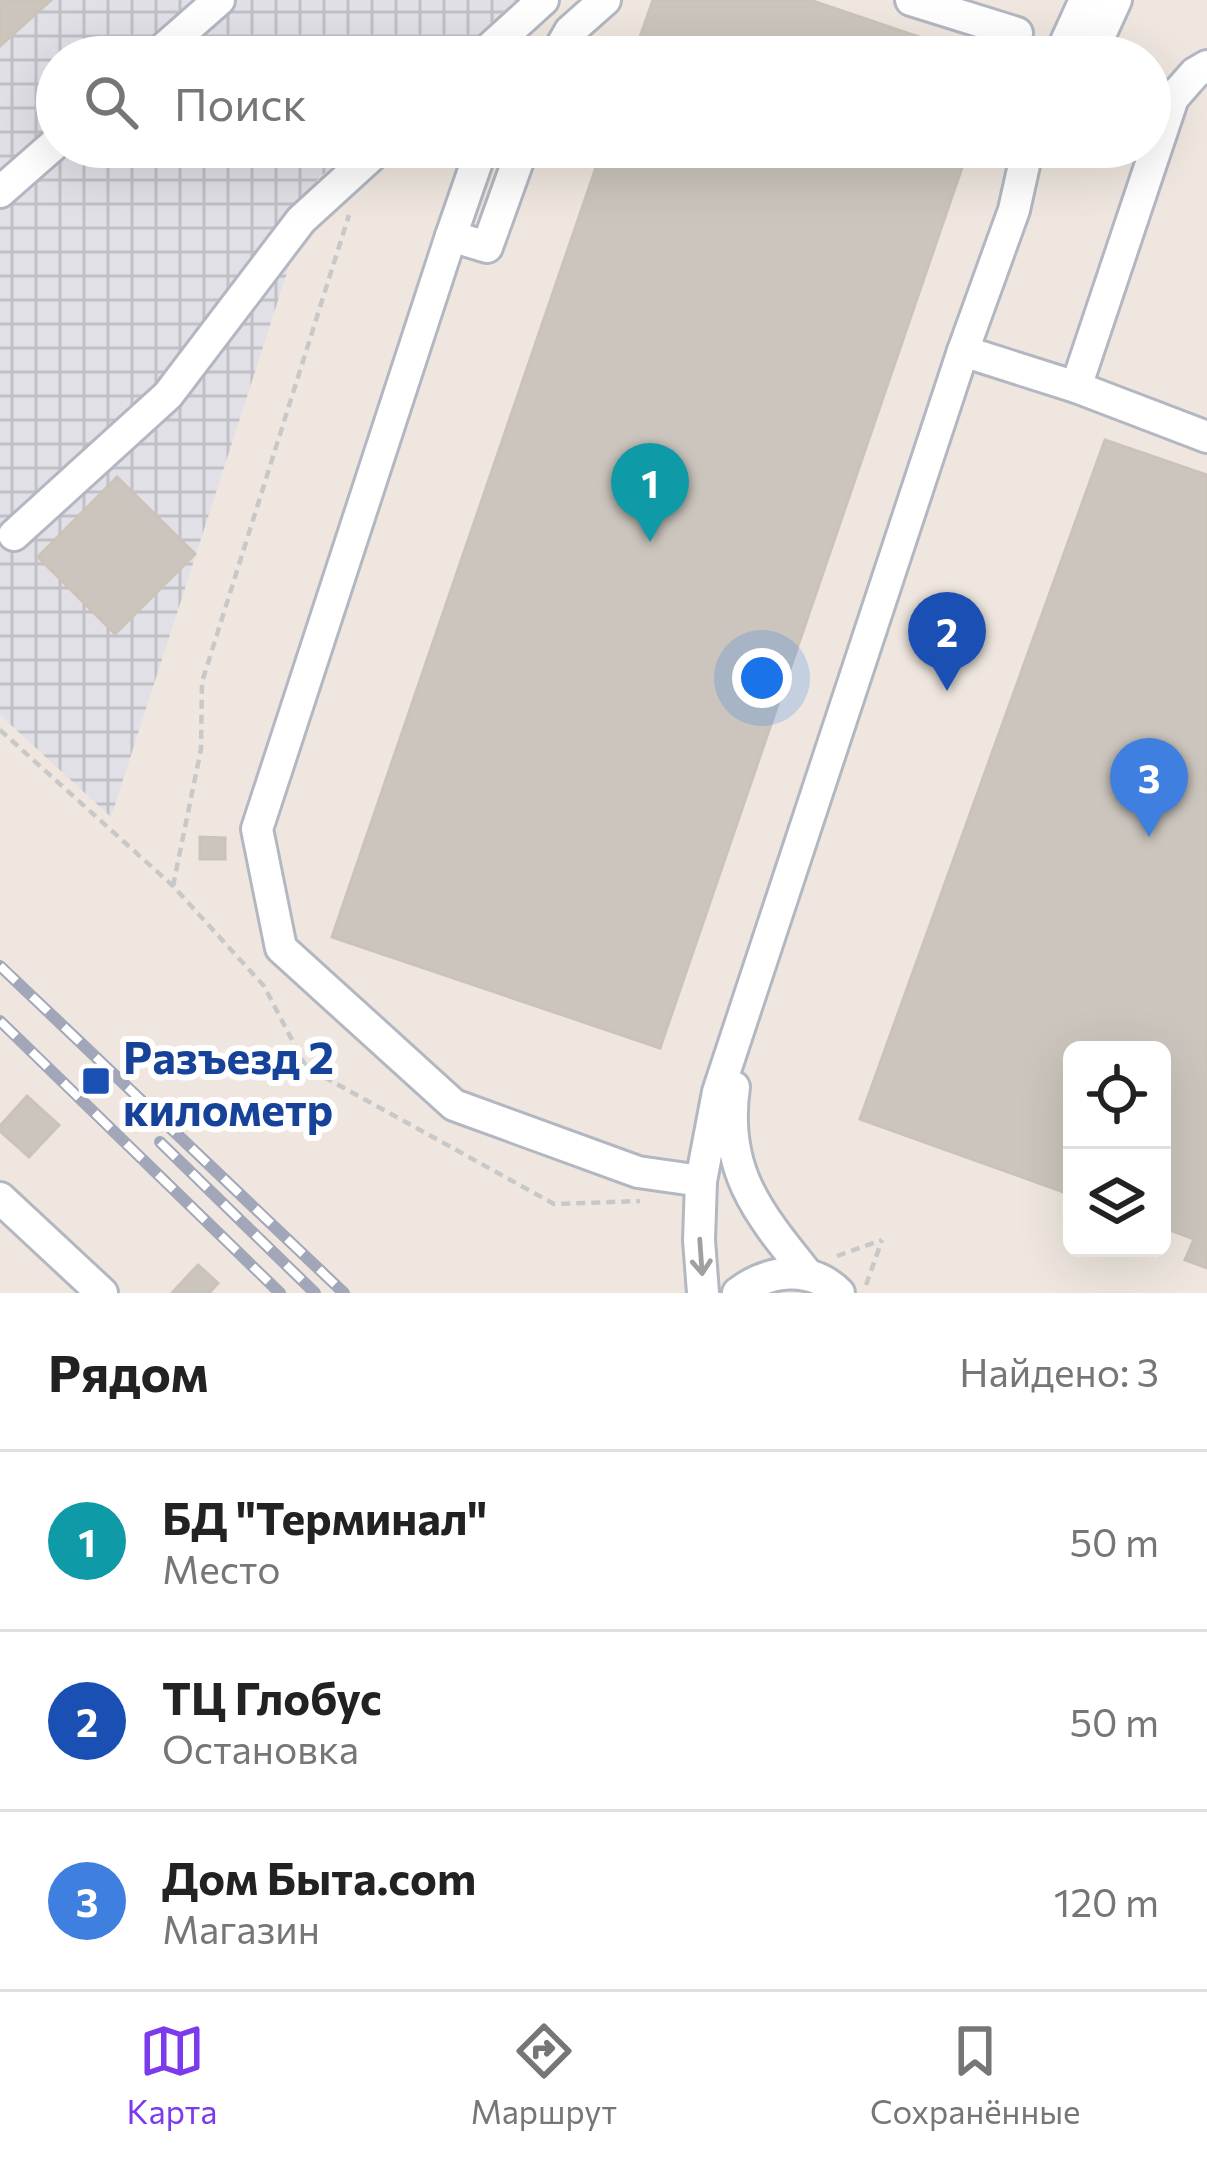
<!DOCTYPE html>
<html lang="ru">
<head>
<meta charset="utf-8">
<style>
  body { margin:0; font-family:Commissioner,sans-serif; background:#f2f2f2; color:#222 }
  .controls { position:absolute; right:36px; bottom:36px; display:grid; overflow:hidden; border-radius:18px; box-shadow:0 12px 48px #0002 }
  .controls button { width:108px; height:108px; display:grid; place-items:center; padding:0; border:0; border-bottom:3px solid #e0e0e0; background:#fff; color:#222; font:60px sans-serif }
  .you { position:absolute; left:762px; top:678px; width:42px; height:42px; margin:-30px; border:9px solid #fff; border-radius:50%; background:#1a73e8; box-shadow:0 0 0 18px #1a73e833 }
  .badge { display:grid; place-items:center; width:78px; height:78px; border-radius:50%; background:#7c3aed; color:#fff; font-size:39px; font-weight:700 }
  .pin { position:absolute; translate:-50% -99px; filter:drop-shadow(0 3px 6px #0008) }
  .pin::after { content:''; position:absolute; top:63px; width:42px; height:36px; background:inherit; clip-path:polygon(0 0,100% 0,50% 100%) }
  .list { margin:0; padding:0; list-style:none }
  h2 { display:flex; justify-content:space-between; align-items:center; height:156px; margin:0; padding:0 48px; font-size:51px }
  h2 small { font-size:39px; font-weight:400; color:#767676 }
  .list li { display:grid; grid-template-columns:78px 1fr auto; gap:36px; align-items:center; box-sizing:border-box; height:180px; padding:0 48px; border-top:3px solid #e0e0e0 }
  .list b { display:block; font-size:45px; white-space:nowrap }
  .list p { margin:0; font-size:39px; white-space:nowrap; color:#767676 }
  .list em { font-size:39px; font-style:normal; color:#767676 }
  .icon { flex:none; width:66px; height:66px; fill:none; stroke:currentColor; stroke-width:2; stroke-linecap:round; stroke-linejoin:round }
  .map { position:relative; flex:none; width:1207px; height:1293px; overflow:hidden }
  .search { position:absolute; background:#fff; box-shadow:0 12px 48px #0002; left:36px; right:36px; top:36px; height:132px; display:flex; align-items:center; gap:30px; box-sizing:border-box; padding:0 42px; border-radius:66px; color:#767676; font-size:45px }
  .sheet { height:696px; background:#fff }
  nav { display:flex; justify-content:space-around; align-items:center; box-sizing:border-box; height:168px; border-top:3px solid #e0e0e0; background:#fff; font-size:33px; color:#767676 }
  nav a { display:grid; justify-items:center; gap:6px }
  nav .on { color:#7c3aed }
  .map>svg:first-child { display:block }
  .industrial { fill:url(#industrial-grid) }
  .building { fill:#cbc5bd; stroke:#cbc3b8; stroke-width:3 }
  .lines { fill:none; stroke-linecap:round; stroke-linejoin:round }
  .minor-casing { stroke:#b3b7c1; stroke-width:36 }
  .path { stroke:#c8c8c8; stroke-width:4.5; stroke-dasharray:9 6; stroke-linecap:butt }
  .minor { stroke:#fff; stroke-width:30 }
  .rail-casing { stroke:#a1a6b8; stroke-width:12 }
  .rail { stroke:#fff; stroke-width:8; stroke-dasharray:22; stroke-linecap:butt }
  .oneway { stroke:#a0a0a0 }
  .transit-dot { fill:#1a4fb4; stroke:#fff; stroke-width:4.5 }
  .labels { text-anchor:middle; dominant-baseline:central; stroke-width:12; stroke-linejoin:round; paint-order:stroke }
  .transit-label { font-size:45px; font-weight:bold; fill:#164399; stroke:#fff; text-anchor:start }
</style>
</head>
<body>
<div class="map">
<svg width="1207" height="1293" viewBox="0 0 1207 1293">
  <defs>
    <pattern id="industrial-grid" width="8" height="8" patternUnits="userSpaceOnUse" patternTransform="scale(3)"><rect width="8" height="8" fill="#e1e0e7"/><path d="M0 4h8M4 0v8" fill="none" stroke="#c1c0c6"/></pattern>
  </defs>
  <rect width="100%" height="100%" fill="#efe7df"/>
  <polygon class="industrial" points="0,0 516,0 453,57 57,57 57,147 353,147 317,180 111,817 0,715"/>
  <g class="building">
    <polygon points="0,0 51,0 0,46"/>
    <polygon points="653,0 810,0 978,57 633,57"/>
    <polygon points="603,147 969,147 660,1048 332,937"/>
    <polygon points="1105,440 1207,475 1207,1268 1185,1260 1194,1239 1162,1227 1162,1050 1072,1050 1072,1195 860,1119"/>
    <polygon points="117,477 195,554 115,634 38,557"/>
    <polygon points="200,837 225,838 225,859 200,859"/>
    <polygon points="27,1096 59,1125 29,1157 0,1131 0,1126"/>
    <polygon points="198,1265 218,1283 209,1293 172,1293"/>
  </g>
  <g class="lines">
    <defs>
      <g id="minor">
        <polyline points="911,0 1017,33"/>
        <polyline points="154,57 219,0"/>
        <polyline points="480,57 543,0"/>
        <polyline points="555,57 570,31 605,0"/>
        <polyline points="1059,57 1085,0"/>
        <polyline points="1090,57 1116,0"/>
        <polyline points="482,147 451,236 487,247 523,147"/>
        <polyline points="0,192 57,142"/>
        <polyline points="451,236 257,829 281,948 454,1105 638,1172 701,1181"/>
        <polyline points="963,351 1076,387 1207,437"/>
        <polyline points="1076,387 1173,98 1195,73 1207,66"/>
        <polyline points="14,535 168,395 301,220 381,147"/>
        <path d="M734,1087C722,1171 759,1214 808,1275"/>
        <polyline points="0,1198 102,1293"/>
        <polyline points="703,1293 699,1240 701,1181 718,1092 963,351 1014,210 1028,147"/>
        <path d="M738,1293C768,1270 810,1264 839,1293"/>
      </g>
    </defs>
    <use href="#minor" class="minor-casing"/>
    <g class="path">
      <polyline points="0,730 173,886 264,986 306,1067 554,1204 640,1201"/>
      <polyline points="173,886 201,749 202,682 349,215"/>
      <polyline points="837,1256 882,1240"/>
      <polyline points="866,1285 882,1240"/>
    </g>
    <use href="#minor" class="minor"/>
    <defs>
      <g id="rail">
        <polyline points="0,966 344,1293"/>
        <polyline points="0,1021 280,1293"/>
        <polyline points="160,1142 315,1293"/>
      </g>
    </defs>
    <use href="#rail" class="rail-casing"/>
    <use href="#rail" class="rail"/>
  </g>
  <defs><path id="oneway-shaft" d="M-6 0H5M1.5-3L5.5 0L1.5 3" fill="none" stroke-width="1.6" stroke-linecap="round" stroke-linejoin="round" transform="scale(3)"/></defs>
  <use class="oneway" href="#oneway-shaft" transform="translate(701 1257) rotate(86)"/>
  <rect class="transit-dot" x="81" y="1066" width="30" height="30" rx="6"/>
  <g class="labels">
    <g class="transit-label">
      <text x="123" y="1055">Разъезд 2<tspan x="123" dy="52">километр</tspan></text>
    </g>
  </g>
</svg>
<div class="controls">
<button><svg class="icon" aria-label="locate" viewBox="0 0 24 24"><circle cx="12" cy="12" r="6"/><path d="M12 2v4M12 18v4M2 12h4M18 12h4"/></svg></button>
<button><svg class="icon" aria-label="layers" viewBox="0 0 24 24"><path d="M12 4l9 5-9 5-9-5zM3 14l9 5 9-5"/></svg></button>
</div>
<div class="you"></div>
<div class="pin badge" style="left:650px;top:542px;background:#0f9aa8">1</div>
<div class="pin badge" style="left:947px;top:691px;background:#1a4fb4">2</div>
<div class="pin badge" style="left:1149px;top:837px;background:#3f7fe0">3</div>
<div class="search"><svg class="icon" aria-label="search" viewBox="0 0 24 24"><circle cx="10" cy="10" r="6"/><path d="M15 15l6 6"/></svg>Поиск</div>
</div>
<section class="sheet">
<h2>Рядом<small>Найдено: 3</small></h2>
<ul class="list">
<li><span class="badge" style="background:#0f9aa8">1</span><div><b>БД &quot;Терминал&quot;</b><p>Место</p></div><em>50 m</em></li>
<li><span class="badge" style="background:#1a4fb4">2</span><div><b>ТЦ Глобус</b><p>Остановка</p></div><em>50 m</em></li>
<li><span class="badge" style="background:#3f7fe0">3</span><div><b>Дом Быта.com</b><p>Магазин</p></div><em>120 m</em></li>
</ul>
</section>
<nav>
<a class="on"><svg class="icon" aria-label="map" viewBox="0 0 24 24"><path d="M3 6l6-2 6 2 6-2v14l-6 2-6-2-6 2zM9 4v14M15 6v14"/></svg>Карта</a>
<a><svg class="icon" aria-label="directions" viewBox="0 0 24 24"><path d="M12 3l9 9-9 9-9-9zM9 14v-3h6M13 9l2 2-2 2"/></svg>Маршрут</a>
<a><svg class="icon" aria-label="saved" viewBox="0 0 24 24"><path d="M7 4h10v16l-5-4-5 4z"/></svg>Сохранённые</a>
</nav>
</body>
</html>
